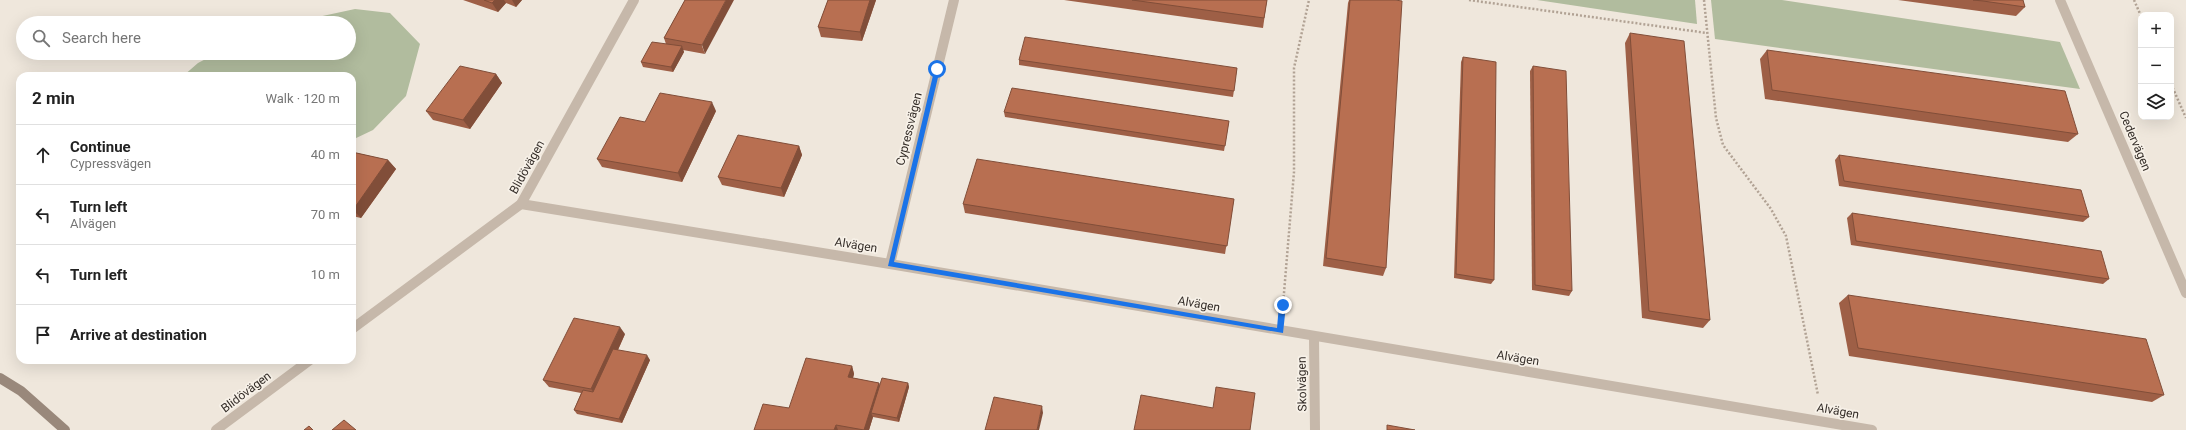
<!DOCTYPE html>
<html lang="en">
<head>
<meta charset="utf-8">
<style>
  body { margin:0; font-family:Roboto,sans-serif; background:#f2f2f2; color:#222 }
  .controls { position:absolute; right:12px; top:12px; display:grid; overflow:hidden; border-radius:8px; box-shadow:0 4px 16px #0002 }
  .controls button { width:36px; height:36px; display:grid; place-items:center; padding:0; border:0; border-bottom:1px solid #e0e0e0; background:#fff; color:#222; font:20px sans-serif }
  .stop { position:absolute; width:12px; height:12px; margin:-9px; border:3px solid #1a73e8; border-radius:50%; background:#fff }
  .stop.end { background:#1a73e8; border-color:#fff; box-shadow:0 1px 4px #0008 }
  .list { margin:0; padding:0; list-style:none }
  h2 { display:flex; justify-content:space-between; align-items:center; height:52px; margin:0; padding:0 16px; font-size:17px }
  h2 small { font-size:13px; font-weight:400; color:#767676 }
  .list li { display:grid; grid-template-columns:26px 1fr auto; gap:12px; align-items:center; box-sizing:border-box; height:60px; padding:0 16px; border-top:1px solid #e0e0e0 }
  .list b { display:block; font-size:15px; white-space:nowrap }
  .list p { margin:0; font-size:13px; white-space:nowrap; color:#767676 }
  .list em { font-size:13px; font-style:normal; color:#767676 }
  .icon { flex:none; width:22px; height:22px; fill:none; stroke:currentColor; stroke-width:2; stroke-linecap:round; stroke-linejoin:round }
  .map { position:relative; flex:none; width:2186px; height:430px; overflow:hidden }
  .search { position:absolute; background:#fff; box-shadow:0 4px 16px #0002; left:16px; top:16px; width:340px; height:44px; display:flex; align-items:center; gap:10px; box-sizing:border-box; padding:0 14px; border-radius:22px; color:#767676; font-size:15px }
  .panel { position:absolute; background:#fff; box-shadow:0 4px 16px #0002; left:16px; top:72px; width:340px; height:292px; border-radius:12px }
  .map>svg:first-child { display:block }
  .green { fill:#b1bc9e }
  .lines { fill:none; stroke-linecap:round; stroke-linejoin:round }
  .path { stroke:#b1a294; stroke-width:2.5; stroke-dasharray:2 2; stroke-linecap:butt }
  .street { stroke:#c6b8aa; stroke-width:10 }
  .secondary { stroke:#99887b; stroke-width:10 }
  .wall { fill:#9e5f46 }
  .shaded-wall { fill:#814e39 }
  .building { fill:#b86f51; stroke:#814e39 }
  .route { fill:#1a73e8 }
  .labels { text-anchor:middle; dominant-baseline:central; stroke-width:3.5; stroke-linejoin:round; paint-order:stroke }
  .street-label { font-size:12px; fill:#342d28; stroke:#f7f1e8 }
</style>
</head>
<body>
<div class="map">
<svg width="2186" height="430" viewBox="0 0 2186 430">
  <rect width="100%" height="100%" fill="#efe7dc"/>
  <g class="green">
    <polygon points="1537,0 1695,0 1697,24"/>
    <polygon points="1711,0 1782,0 2060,42 2080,89 1715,39"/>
    <polygon points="355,9 390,13 420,44 406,96 373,130 352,140 352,76 183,76 198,63 217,53 349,53 349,23 290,23"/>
  </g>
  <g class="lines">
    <g class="path">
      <polyline points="1469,0 1707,33"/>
      <polyline points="1704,0 1716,118 1723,145 1771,209 1786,236 1818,395"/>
      <polyline points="2134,0 2141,16"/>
      <polyline points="2171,84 2186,118"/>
      <polyline points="1283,305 1294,172 1294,68 1309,0"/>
    </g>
    <g class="street">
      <polyline points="2060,0 2186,293"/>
      <polyline points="521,204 890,264 1872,430"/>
      <polyline points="890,264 954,0"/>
      <polyline points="352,329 521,204 634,0"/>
      <polyline points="1314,337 1315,430"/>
      <polyline points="216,430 310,360"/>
    </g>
    <polyline class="secondary" points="0,378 21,391 65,430"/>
  </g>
  <g class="wall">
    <polygon points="463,0 522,0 516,7 506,3 498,12"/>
    <polygon points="685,0 705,54 683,50 684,52 673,72 643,67 641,62 666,44 664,38"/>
    <polygon points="828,0 876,0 862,41 821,37 818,27"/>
    <polygon points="1064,0 1267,0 1263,28"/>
    <polygon points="1349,0 1395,0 1386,268 1383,276 1323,266 1348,3"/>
    <polygon points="1898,0 2023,0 2025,7 2016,16"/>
    <polygon points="1630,33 1710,320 1703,328 1642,318 1625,43"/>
    <polygon points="1767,50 2078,134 2068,142 1765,99 1760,59"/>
    <polygon points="1463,57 1494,280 1491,284 1454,278 1461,62"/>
    <polygon points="1019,60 1237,68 1233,97 1019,65"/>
    <polygon points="1533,66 1572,291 1569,296 1532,290 1530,71"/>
    <polygon points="496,74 502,83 470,129 433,120 426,111"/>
    <polygon points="716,111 682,182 602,167 597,159 645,122"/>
    <polygon points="1004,112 1229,121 1224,151 1005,117"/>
    <polygon points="799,146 802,155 784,197 722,185 718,177"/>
    <polygon points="352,152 388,160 396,169 361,218 352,216"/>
    <polygon points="1839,155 2089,217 2083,222 1839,186 1835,160"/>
    <polygon points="1234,199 1225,254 965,213 963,204"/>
    <polygon points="1852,213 2109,279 2103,284 1851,245 1847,218"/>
    <polygon points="1848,295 2164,395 2152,402 1849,356 1839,303"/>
    <polygon points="625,334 618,350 650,360 622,423 577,414 574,410 581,393 549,387 543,380"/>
    <polygon points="852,366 854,374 853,378 879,383 880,386 908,383 909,387 899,422 873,417 869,430 754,430 789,408"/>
  </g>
  <g class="shaded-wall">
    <polygon points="495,0 504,0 506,3 498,12 492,3"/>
    <polygon points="512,0 522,0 516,7"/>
    <polygon points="726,0 734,0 705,54 702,45"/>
    <polygon points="870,0 876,0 862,41 860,32"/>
    <polygon points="682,46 684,52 673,72 671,67"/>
    <polygon points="496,74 502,83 470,129 463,120"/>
    <polygon points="712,102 716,111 682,182 678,173"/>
    <polygon points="799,146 802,155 784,197 781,188"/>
    <polygon points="388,160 396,169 361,218 353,210"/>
    <polygon points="620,327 625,334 597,396 591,389"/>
    <polygon points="647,355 650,360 622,423 619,419"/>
    <polygon points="852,366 854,374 851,384 848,377"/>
    <polygon points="879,383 881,390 871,413 873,417 869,430 864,430"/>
    <polygon points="908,383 909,387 899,422 897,418"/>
    <polygon points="1042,406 1043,413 1039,430 1037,430"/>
    <polygon points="836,425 838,430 834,430"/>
  </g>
  <g class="building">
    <polygon points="484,0 495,0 492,3"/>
    <polygon points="685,0 726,0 702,45 664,38"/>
    <polygon points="828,0 870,0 860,32 818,27"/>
    <polygon points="1132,0 1267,0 1264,18"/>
    <polygon points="1350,0 1395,0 1402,1 1386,268 1326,258"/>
    <polygon points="1973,0 2023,0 2025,7 1983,1"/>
    <polygon points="1630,33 1684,41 1710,320 1649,311"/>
    <polygon points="1025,37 1237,68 1234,91 1019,60"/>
    <polygon points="652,42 682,46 671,67 641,62"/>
    <polygon points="1767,50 2065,91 2078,134 1772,90"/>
    <polygon points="1463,57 1496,62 1494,280 1456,274"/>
    <polygon points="460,66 496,74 463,120 426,111"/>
    <polygon points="1533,66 1566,71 1572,291 1535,285"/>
    <polygon points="1012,88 1229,121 1225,146 1004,112"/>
    <polygon points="660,93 712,102 678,173 597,159 620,117 645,122"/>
    <polygon points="738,135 799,146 781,188 718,177"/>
    <polygon points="352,152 388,160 353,210 352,209"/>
    <polygon points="1839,155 2081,190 2089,217 1844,181"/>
    <polygon points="977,159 1234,199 1227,246 963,204"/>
    <polygon points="1852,213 2101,251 2109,279 1856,241"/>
    <polygon points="1848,295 2146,339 2164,395 1858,348"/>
    <polygon points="574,318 620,327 591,389 543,380"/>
    <polygon points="613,349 647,355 619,419 574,410 583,390 593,392"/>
    <polygon points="806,358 852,366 848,377 879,383 864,430 836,425 834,430 754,430 763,404 789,408"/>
    <polygon points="882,378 908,383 897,418 871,413"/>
    <polygon points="1216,387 1255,393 1250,430 1134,430 1141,395 1213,408"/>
    <polygon points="994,397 1042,406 1037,430 985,430"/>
    <polygon points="344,420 356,430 332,430"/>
    <polygon points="1387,425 1415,430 1387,430"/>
    <polygon points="309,426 313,430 304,430"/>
  </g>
  <polygon class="route" points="935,67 940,69 894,262 1277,328 1279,305 1283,302 1286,305 1283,333 888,266"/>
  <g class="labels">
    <g class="street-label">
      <text transform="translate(909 129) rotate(-76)">Cypressvägen</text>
      <text transform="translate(2135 141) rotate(67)">Cedervägen</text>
      <text transform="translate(527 167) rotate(-61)">Blidövägen</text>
      <text transform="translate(856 245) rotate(9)">Alvägen</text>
      <text transform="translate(1199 304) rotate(10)">Alvägen</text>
      <text transform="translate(1518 358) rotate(9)">Alvägen</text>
      <text transform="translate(1302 384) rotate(-91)">Skolvägen</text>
      <text transform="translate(246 392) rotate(-37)">Blidövägen</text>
      <text transform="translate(1838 411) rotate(10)">Alvägen</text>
    </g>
  </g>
</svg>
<div class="controls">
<button>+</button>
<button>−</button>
<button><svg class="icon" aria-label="layers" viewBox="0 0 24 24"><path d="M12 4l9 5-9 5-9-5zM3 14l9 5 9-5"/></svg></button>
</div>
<div class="stop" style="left:937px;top:69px"></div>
<div class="stop end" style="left:1283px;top:305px"></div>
<div class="search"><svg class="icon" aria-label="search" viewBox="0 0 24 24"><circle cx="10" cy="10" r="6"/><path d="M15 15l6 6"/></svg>Search here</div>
<section class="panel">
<h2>2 min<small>Walk · 120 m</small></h2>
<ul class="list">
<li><svg class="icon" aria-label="ahead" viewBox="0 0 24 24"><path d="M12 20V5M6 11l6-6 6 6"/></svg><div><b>Continue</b><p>Cypressvägen</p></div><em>40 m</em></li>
<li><svg class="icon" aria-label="left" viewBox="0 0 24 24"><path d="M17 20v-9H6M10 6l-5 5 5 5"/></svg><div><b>Turn left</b><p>Alvägen</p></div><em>70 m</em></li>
<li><svg class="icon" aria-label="left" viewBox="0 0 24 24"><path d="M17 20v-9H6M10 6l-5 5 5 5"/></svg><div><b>Turn left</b></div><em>10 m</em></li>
<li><svg class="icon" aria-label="arrive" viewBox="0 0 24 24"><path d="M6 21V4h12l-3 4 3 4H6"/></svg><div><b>Arrive at destination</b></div></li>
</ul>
</section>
</div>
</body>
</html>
